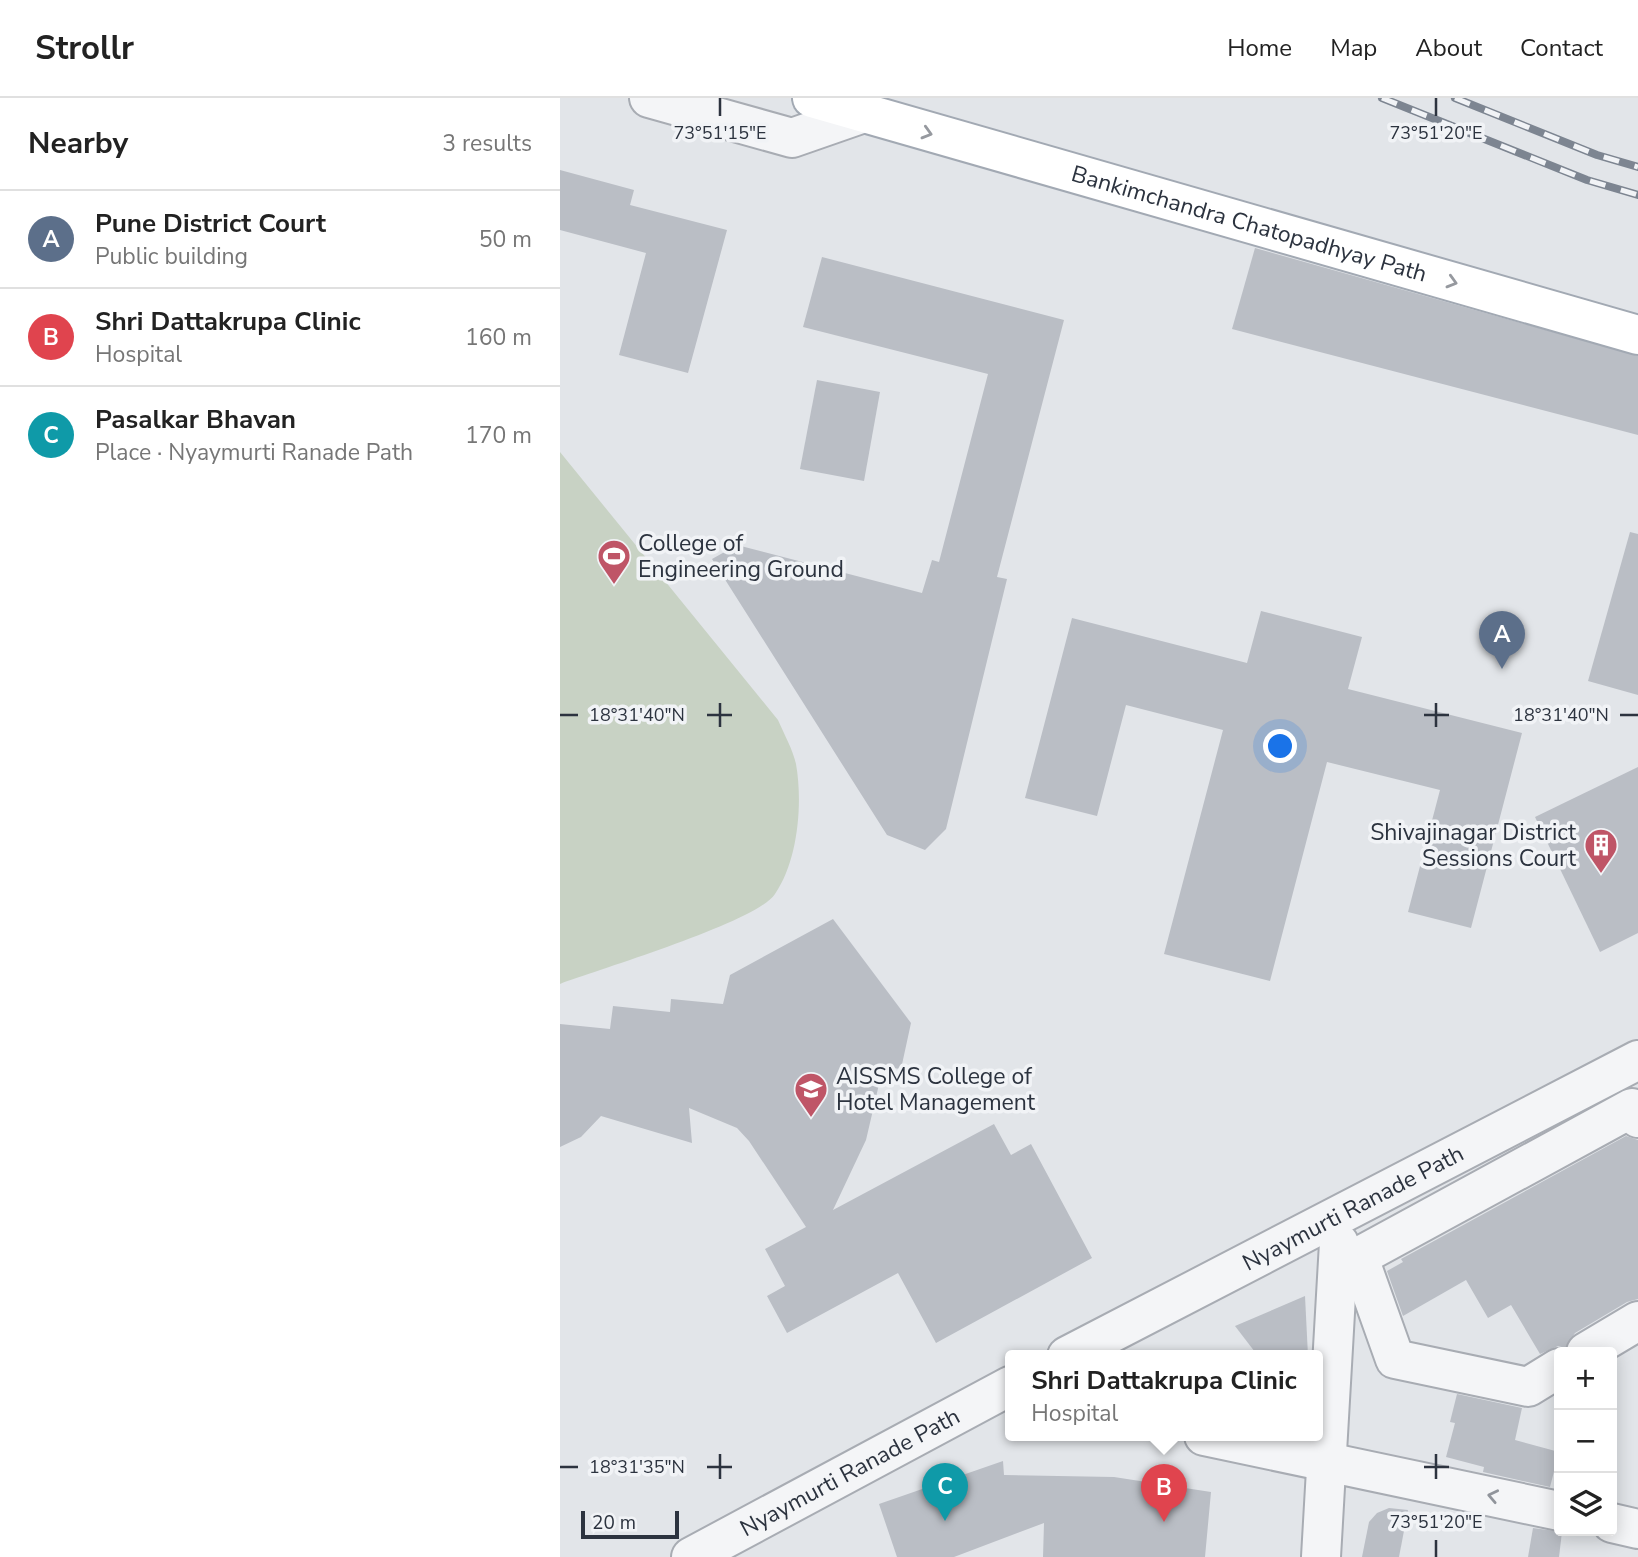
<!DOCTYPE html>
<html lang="en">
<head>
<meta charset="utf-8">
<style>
  body { margin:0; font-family:"Nunito Sans",sans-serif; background:#f2f2f2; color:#222 }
  .controls { position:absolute; right:21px; bottom:21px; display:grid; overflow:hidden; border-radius:7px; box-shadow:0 4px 18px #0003 }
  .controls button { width:63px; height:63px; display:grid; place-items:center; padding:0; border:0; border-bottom:2px solid #e0e0e0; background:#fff; color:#222; font:35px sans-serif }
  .scale { position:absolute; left:21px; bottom:18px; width:98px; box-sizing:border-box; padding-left:7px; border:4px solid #2c333f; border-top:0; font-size:19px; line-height:24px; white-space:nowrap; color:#2c333f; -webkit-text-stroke:5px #f1f3f6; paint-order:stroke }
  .you { position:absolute; left:721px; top:649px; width:24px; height:24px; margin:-18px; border:5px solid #fff; border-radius:50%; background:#1a73e8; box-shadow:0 0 0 10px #1a73e833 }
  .badge { display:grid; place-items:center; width:46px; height:46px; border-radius:50%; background:#d93025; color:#fff; font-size:23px; font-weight:700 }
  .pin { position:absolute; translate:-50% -58px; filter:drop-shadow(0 2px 4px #0008) }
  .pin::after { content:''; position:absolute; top:37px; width:24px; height:21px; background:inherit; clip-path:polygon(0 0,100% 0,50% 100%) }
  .popup { position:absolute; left:445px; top:1252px; width:318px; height:91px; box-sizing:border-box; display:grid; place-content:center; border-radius:7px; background:#fff; filter:drop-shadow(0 2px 5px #0005); font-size:23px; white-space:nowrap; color:#767676 }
  .popup b { font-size:26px; color:#222 }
  .popup::after { content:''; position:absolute; left:50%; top:100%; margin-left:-14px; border:14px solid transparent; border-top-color:#fff }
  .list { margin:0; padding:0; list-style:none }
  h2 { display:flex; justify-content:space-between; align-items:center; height:91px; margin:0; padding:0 28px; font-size:30px }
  h2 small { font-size:23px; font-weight:400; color:#767676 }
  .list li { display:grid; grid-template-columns:46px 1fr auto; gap:21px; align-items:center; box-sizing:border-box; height:98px; padding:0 28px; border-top:2px solid #e0e0e0 }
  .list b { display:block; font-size:26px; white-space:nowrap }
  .list p { margin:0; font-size:23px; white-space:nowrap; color:#767676 }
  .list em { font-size:23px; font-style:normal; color:#767676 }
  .icon { flex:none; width:38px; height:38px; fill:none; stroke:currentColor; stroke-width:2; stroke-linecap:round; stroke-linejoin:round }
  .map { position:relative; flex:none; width:1078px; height:1459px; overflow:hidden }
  header { display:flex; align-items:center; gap:42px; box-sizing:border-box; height:98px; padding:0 35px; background:#fff; border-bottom:2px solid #e0e0e0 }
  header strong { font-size:33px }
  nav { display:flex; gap:38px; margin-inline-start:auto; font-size:24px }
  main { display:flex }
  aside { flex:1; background:#fff }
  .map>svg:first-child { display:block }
  .green { fill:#c8d2c4 }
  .building { fill:#babec5 }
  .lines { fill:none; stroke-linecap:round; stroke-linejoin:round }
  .minor-casing { stroke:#a8acb3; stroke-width:42 }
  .major-casing { stroke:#a2a9b3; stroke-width:42 }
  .minor { stroke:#f4f5f7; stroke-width:38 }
  .major { stroke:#fff; stroke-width:38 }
  .rail-casing { stroke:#7d8591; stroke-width:8 }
  .rail { stroke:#f1f3f6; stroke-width:5; stroke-dasharray:16; stroke-linecap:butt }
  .oneway { stroke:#96999f }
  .oneway2 { stroke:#90949b }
  .ticks { fill:none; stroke:#2c333f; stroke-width:2.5 }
  .labels { text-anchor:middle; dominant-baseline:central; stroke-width:7; stroke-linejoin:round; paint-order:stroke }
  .street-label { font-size:23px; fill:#2c333f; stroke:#f1f3f6 }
  .poi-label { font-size:23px; fill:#2c333f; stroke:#f1f3f6; text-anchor:start }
  .ticks-label { font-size:18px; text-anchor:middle; fill:#2c333f; stroke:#f1f3f6; stroke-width:7; stroke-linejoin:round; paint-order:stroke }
</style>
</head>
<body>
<header>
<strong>Strollr</strong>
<nav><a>Home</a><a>Map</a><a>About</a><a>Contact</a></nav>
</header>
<main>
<aside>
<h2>Nearby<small>3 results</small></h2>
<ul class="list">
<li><span class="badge" style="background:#5c6f8a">A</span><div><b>Pune District Court</b><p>Public building</p></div><em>50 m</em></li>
<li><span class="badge" style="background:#e0444e">B</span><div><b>Shri Dattakrupa Clinic</b><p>Hospital</p></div><em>160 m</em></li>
<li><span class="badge" style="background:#0f9aa8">C</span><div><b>Pasalkar Bhavan</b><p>Place · Nyaymurti Ranade Path</p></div><em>170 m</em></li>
</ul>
</aside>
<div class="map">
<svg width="1078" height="1459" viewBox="0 0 1078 1459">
  <rect width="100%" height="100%" fill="#e2e5e9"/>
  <path class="green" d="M0,354L218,622C224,636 233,652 236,666C243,705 238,763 215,796C197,824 40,871 0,886Z"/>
  <g class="building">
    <polygon points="0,72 74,92 70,107 167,132 128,275 59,257 86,155 0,132"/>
    <polygon points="695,150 1078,258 1078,337 672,231"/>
    <polygon points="262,159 504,222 437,479 447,481 386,731 365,752 327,737 152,461 177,447 362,495 372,462 379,464 428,276 243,229"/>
    <polygon points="257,282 320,294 304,383 240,371"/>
    <polygon points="1070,434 1078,436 1078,597 1028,583"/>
    <polygon points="701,513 802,539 788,591 962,635 911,830 848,814 880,692 767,664 710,883 604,856 663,632 566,607 537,718 465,700 512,520 687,565"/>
    <polygon points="1078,669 1078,835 1040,854 975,719"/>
    <polygon points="273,821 351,925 341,971 323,969 306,1042 273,1112 434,1026 451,1057 471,1046 532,1160 376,1245 338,1175 227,1235 207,1198 225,1188 205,1151 246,1129 189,1043 177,1030 129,1010 132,1045 41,1018 21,1039 0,1049 0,926 50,931 53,908 110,914 111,901 163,906 170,877"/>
    <polygon points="1066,1038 1078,1042 1078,1201 1067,1204 1015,1235 1005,1250 998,1248 980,1256 951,1207 928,1220 906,1182 843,1218 827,1173 843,1164 841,1161"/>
    <polygon points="745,1198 748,1258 698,1258 675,1228"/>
    <polygon points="897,1296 962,1310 955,1342 999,1354 990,1389 923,1374 924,1369 886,1359 895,1325 890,1324"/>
    <polygon points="443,1363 444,1377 554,1379 651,1394 645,1459 483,1459 484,1425 394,1459 337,1459 319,1406"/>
    <polygon points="829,1410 848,1412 839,1459 802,1459 809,1424 817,1415"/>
    <polygon points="973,1430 1002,1434 999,1459 968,1459"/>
  </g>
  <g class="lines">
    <defs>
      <g id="minor">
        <polyline points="89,0 232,40 301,16"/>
        <polyline points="799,1160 835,1261 968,1289 999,1270"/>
        <polyline points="778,1170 1072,1010 1078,1020"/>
        <polyline points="1026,1254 1078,1223"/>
        <path id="s1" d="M507,1258L1078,962"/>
        <polyline points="644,1338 999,1413"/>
        <polyline points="1052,1425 1078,1431"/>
        <path id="s2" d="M131,1459L450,1288"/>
        <polyline points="761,1459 779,1145"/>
      </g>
      <g id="major">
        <path id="s3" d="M252,0L1078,237"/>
      </g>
    </defs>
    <use href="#minor" class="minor-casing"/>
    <use href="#major" class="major-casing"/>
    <use href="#minor" class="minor"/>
    <use href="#major" class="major"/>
    <defs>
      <g id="rail">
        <polyline points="822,0 1027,82 1078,97"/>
        <polyline points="895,0 1037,57 1078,69"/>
      </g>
    </defs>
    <use href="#rail" class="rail-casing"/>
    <use href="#rail" class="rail"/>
  </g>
  <defs><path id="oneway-chevron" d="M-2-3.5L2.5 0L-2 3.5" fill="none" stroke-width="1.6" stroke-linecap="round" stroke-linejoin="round" transform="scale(1.75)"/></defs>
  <g class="oneway">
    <use href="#oneway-chevron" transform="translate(367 35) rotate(16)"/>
    <use href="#oneway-chevron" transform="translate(892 184) rotate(16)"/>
  </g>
  <use class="oneway2" href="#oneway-chevron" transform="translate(933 1398) rotate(-168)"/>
  <path class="ticks" d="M160,0V18M876,0V18M160,605V629M876,605V629M0,617H18M147,617H172M864,617H889M1060,617H1078M160,1356V1381M876,1356V1381M0,1369H18M147,1369H172M864,1369H889M876,1442V1459"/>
  <defs>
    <symbol id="stadium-pin" viewBox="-11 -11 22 30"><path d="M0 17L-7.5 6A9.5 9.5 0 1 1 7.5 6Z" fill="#bf5567" stroke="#f1f3f6"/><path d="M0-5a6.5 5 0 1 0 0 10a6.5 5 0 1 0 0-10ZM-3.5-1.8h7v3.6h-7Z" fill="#fff"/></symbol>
    <symbol id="building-pin" viewBox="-11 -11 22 30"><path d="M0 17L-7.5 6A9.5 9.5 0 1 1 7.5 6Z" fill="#bf5567" stroke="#f1f3f6"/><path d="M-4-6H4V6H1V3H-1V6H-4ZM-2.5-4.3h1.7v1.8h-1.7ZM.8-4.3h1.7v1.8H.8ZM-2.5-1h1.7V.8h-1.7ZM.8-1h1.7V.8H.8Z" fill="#fff"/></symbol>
    <symbol id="university-pin" viewBox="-11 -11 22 30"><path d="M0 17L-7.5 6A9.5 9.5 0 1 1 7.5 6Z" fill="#bf5567" stroke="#f1f3f6"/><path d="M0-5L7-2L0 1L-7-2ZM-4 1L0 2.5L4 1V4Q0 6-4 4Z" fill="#fff"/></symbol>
  </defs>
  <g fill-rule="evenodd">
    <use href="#stadium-pin" x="35" y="439" width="38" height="52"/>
    <use href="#building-pin" x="1022" y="728" width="38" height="52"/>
    <use href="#university-pin" x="232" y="972" width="38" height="52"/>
  </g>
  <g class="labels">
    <g class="street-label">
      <text stroke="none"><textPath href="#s3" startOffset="455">Bankimchandra Chatopadhyay Path</textPath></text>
      <text stroke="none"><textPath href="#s1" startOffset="322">Nyaymurti Ranade Path</textPath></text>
      <text stroke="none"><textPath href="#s2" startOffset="180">Nyaymurti Ranade Path</textPath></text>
    </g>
    <g class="poi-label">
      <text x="78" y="445">College of<tspan x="78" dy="26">Engineering Ground</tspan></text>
      <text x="1016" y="734" text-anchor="end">Shivajinagar District<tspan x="1016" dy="26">Sessions Court</tspan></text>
      <text x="276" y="978">AISSMS College of<tspan x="276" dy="26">Hotel Management</tspan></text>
    </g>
  </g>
  <g class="ticks-label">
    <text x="160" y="41">73°51'15"E</text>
    <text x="876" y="41">73°51'20"E</text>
    <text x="77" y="623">18°31'40"N</text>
    <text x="1001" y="623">18°31'40"N</text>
    <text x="77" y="1375">18°31'35"N</text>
    <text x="876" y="1430">73°51'20"E</text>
  </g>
</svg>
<div class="controls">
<button>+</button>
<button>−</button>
<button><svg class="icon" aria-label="layers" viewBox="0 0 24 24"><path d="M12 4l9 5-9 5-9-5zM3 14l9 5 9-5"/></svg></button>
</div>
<div class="scale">20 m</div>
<div class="you"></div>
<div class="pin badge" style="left:942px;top:571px;background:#5c6f8a">A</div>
<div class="pin badge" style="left:604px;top:1424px;background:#e0444e">B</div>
<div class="popup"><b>Shri Dattakrupa Clinic</b>Hospital</div>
<div class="pin badge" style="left:385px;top:1423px;background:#0f9aa8">C</div>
</div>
</main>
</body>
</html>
